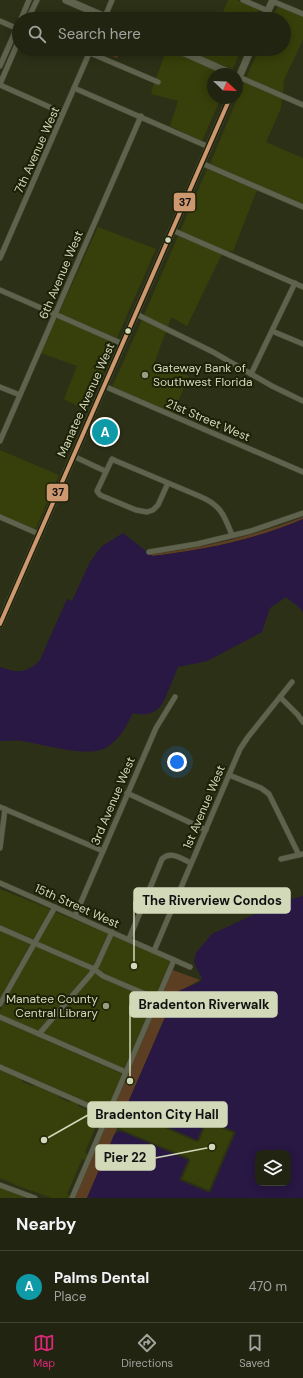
<!DOCTYPE html>
<html lang="en">
<head>
<meta charset="utf-8">
<style>
  body { margin:0; font-family:"DM Sans",sans-serif; background:#2d301e; color:#f1f3f6 }
  .controls { position:absolute; right:12px; bottom:12px; display:grid; overflow:hidden; border-radius:8px; box-shadow:0 2px 10px #0003 }
  .controls button { width:36px; height:36px; display:grid; place-items:center; padding:0; border:0; border-bottom:1px solid #3e4130; background:#212410; color:#f1f3f6; font:20px sans-serif }
  .compass { position:absolute; left:207px; top:68px; width:36px; height:36px; border-radius:50%; background:#212410; box-shadow:0 2px 10px #0003; rotate:113deg }
  .you { position:absolute; left:177px; top:762px; width:14px; height:14px; margin:-10px; border:3px solid #fff; border-radius:50%; background:#1a73e8; box-shadow:0 0 0 6px #1a73e833 }
  .badge { display:grid; place-items:center; width:26px; height:26px; border-radius:50%; background:#db2777; color:#fff; font-size:13px; font-weight:700 }
  .pin { position:absolute; translate:-50% -50%; border:2px solid #fff; box-shadow:0 1px 4px #0006 }
  .list { margin:0; padding:0; list-style:none }
  h2 { display:flex; justify-content:space-between; align-items:center; height:52px; margin:0; padding:0 16px; font-size:17px }
  h2 small { font-size:13px; font-weight:400; color:#a2a49f }
  .list li { display:grid; grid-template-columns:26px 1fr auto; gap:12px; align-items:center; box-sizing:border-box; height:72px; padding:0 16px; border-top:1px solid #3e4130 }
  .list b { display:block; font-size:15px; white-space:nowrap }
  .list p { margin:0; font-size:13px; white-space:nowrap; color:#a2a49f }
  .list em { font-size:13px; font-style:normal; color:#a2a49f }
  .icon { flex:none; width:22px; height:22px; fill:none; stroke:currentColor; stroke-width:2; stroke-linecap:round; stroke-linejoin:round }
  .map { position:relative; flex:none; width:303px; height:1198px; overflow:hidden }
  .search { position:absolute; background:#212410; box-shadow:0 2px 10px #0003; left:12px; right:12px; top:12px; height:44px; display:flex; align-items:center; gap:10px; box-sizing:border-box; padding:0 14px; border-radius:22px; color:#a2a49f; font-size:15px }
  .sheet { height:124px; background:#212410 }
  nav { display:flex; justify-content:space-around; align-items:center; box-sizing:border-box; height:56px; border-top:1px solid #3e4130; background:#212410; font-size:11px; color:#a2a49f }
  nav a { display:grid; justify-items:center; gap:2px }
  nav .on { color:#db2777 }
  .map>svg:first-child { display:block }
  .built { fill:#373f0a }
  .green { fill:#5c3e23 }
  .water { fill:#291744; fill-rule:evenodd }
  .lines { fill:none; stroke-linecap:round; stroke-linejoin:round }
  .street-casing { stroke:#464a35; stroke-width:6 }
  .secondary-casing { stroke:#464a35; stroke-width:8 }
  .street { stroke:#5f634d; stroke-width:5 }
  .secondary { stroke:#5f634d; stroke-width:7 }
  .bus-1-casing { stroke:#1c2007; stroke-width:7 }
  .bus-1 { stroke:#cd976f; stroke-width:4 }
  .bus-dot { fill:#d1d9b9; stroke:#1c2007; stroke-width:1.5 }
  .poi-dot { fill:#979e80; stroke:#1c2007; stroke-width:1.5 }
  .labels { text-anchor:middle; dominant-baseline:central; stroke-width:4; stroke-linejoin:round; paint-order:stroke }
  .street-label { font-size:12px; fill:#d1d9b9; stroke:#1c2007 }
  .poi-label { font-size:12px; fill:#d1d9b9; stroke:#1c2007; text-anchor:start }
  .leader { fill:none; stroke:#d1d9b9; stroke-width:1.5 }
  .callout-dot { fill:#d1d9b9; stroke:#1c2007; stroke-width:1.5 }
  .callout { fill:#d1d9b9; stroke:#d1d9b9; stroke-width:1.5 }
  .callout-label { font-size:13px; text-anchor:middle; font-weight:bold; fill:#111 }
  .line-badge { stroke:#1c2007; stroke-width:1.5 }
  .pale-badge-label { font-size:11px; text-anchor:middle; font-weight:bold; fill:#111 }
</style>
</head>
<body>
<div class="map">
<svg width="303" height="1198" viewBox="0 0 303 1198">
  <rect width="100%" height="100%" fill="#2c3016"/>
  <g class="built">
    <polygon points="228,0 237,0 259,10 254,19 220,19"/>
    <polygon points="278,6 303,17 303,39 284,80 283,93 246,78 259,49 284,49 284,19 272,19"/>
    <polygon points="167,49 170,49 225,74 213,74 213,98 221,98 202,141 170,126 178,101 151,94 154,83 159,85 161,81 156,78"/>
    <polygon points="206,49 241,49 232,71 187,51 202,56"/>
    <polygon points="244,82 282,98 281,108 266,142 303,158 303,204 210,164"/>
    <polygon points="207,169 257,190 233,251 226,251 180,231"/>
    <polygon points="98,227 156,249 117,338 59,313"/>
    <polygon points="178,236 222,254 187,326 171,317 168,327 144,315"/>
    <polygon points="57,317 115,343 87,411 64,399 77,366 41,353"/>
    <polygon points="142,320 166,331 154,364 189,376 173,413 112,387"/>
    <polygon points="0,450 59,475 35,530 0,515"/>
    <polygon points="0,889 50,909 33,939 0,925"/>
    <polygon points="55,912 108,933 93,966 38,942"/>
    <polygon points="0,930 30,944 0,998"/>
    <polygon points="113,935 170,961 155,996 105,974 97,969"/>
    <polygon points="35,946 90,970 38,1031 0,1014 0,1011 9,993"/>
    <polygon points="95,973 102,978 153,1001 124,1069 43,1033"/>
    <polygon points="0,1020 122,1074 107,1111 0,1064"/>
    <polygon points="0,1070 21,1079 22,1082 32,1086 35,1085 59,1096 60,1098 69,1102 71,1101 78,1104 78,1106 92,1112 94,1111 103,1116 104,1119 101,1125 97,1124 85,1152 88,1155 86,1160 82,1159 67,1194 71,1196 70,1198 52,1198 18,1186 0,1178"/>
    <polygon points="127,1111 134,1115 197,1142 199,1141 207,1122 233,1133 209,1190 182,1179 190,1161 189,1158 120,1129"/>
    <polygon points="0,1186 30,1198 0,1198"/>
  </g>
  <g class="green">
    <polygon points="102,49 117,49 120,50 117,58 101,51"/>
    <path d="M303,517V519C255,540 203,550 152,556L150,554C203,548 254,536 303,517Z"/>
    <polygon points="170,969 200,980 175,994 87,1198 74,1198"/>
  </g>
  <g class="water">
    <path d="M303,519V613L301,609L286,597L270,608L262,632L207,661L178,667C175,674 164,703 160,707C153,714 142,716 133,713C127,725 120,739 107,747C90,759 43,744 22,741C15,740 7,741 0,741V667C17,673 27,674 40,660L67,599L72,601L90,562L101,547L123,533L152,556C203,550 255,540 303,519Z"/>
    <path d="M303,896V1198H87L114,1135L119,1131L123,1132L188,1160L179,1180L210,1193L236,1132L206,1119L197,1140L132,1111L129,1109L127,1105L176,992L200,982L202,978L196,967L194,961L196,953L212,934L276,904ZM258,1153H288V1183H258Z"/>
  </g>
  <g class="lines">
    <defs>
      <g id="street">
        <polyline points="243,0 268,11"/>
        <polyline points="272,1 303,14"/>
        <polyline points="21,19 29,0"/>
        <polyline points="28,19 37,0"/>
        <polyline points="104,19 112,0"/>
        <polyline points="0,21 18,29"/>
        <polyline points="90,53 158,82"/>
        <polyline points="0,66 19,23"/>
        <polyline points="239,77 303,105"/>
        <polyline points="0,84 19,40"/>
        <polyline points="0,85 63,113"/>
        <polyline points="74,88 209,147"/>
        <polyline points="201,163 303,207"/>
        <polyline points="172,230 303,287"/>
        <polyline points="0,258 91,49"/>
        <polyline points="0,290 123,344"/>
        <polyline points="136,314 213,352 272,386 303,401"/>
        <polyline points="272,331 303,344"/>
        <polyline points="251,374 295,283"/>
        <polyline points="104,386 303,472"/>
        <polyline points="0,387 20,395"/>
        <polyline points="0,441 141,116"/>
        <polyline points="73,456 105,471"/>
        <path d="M168,483L158,505L153,510L147,512L136,510L100,495L97,491L112,459L116,461L199,496C221,505 224,515 232,535"/>
        <polyline points="0,517 39,534"/>
        <polyline points="149,552 197,544 251,531 303,513"/>
        <polyline points="280,697 298,715 303,722"/>
        <polyline points="229,775 261,788 269,794 299,855"/>
        <polyline points="127,793 206,830"/>
        <polyline points="0,807 103,851"/>
        <polyline points="0,848 5,809"/>
        <polyline points="281,859 303,854"/>
        <polyline points="0,883 190,967"/>
        <polyline points="75,916 156,728 175,697"/>
        <polyline points="0,928 94,969 103,976 157,999"/>
        <path d="M129,939L162,859C170,850 182,859 191,863"/>
        <polyline points="154,951 240,749 248,737 292,682"/>
        <polyline points="0,1004 55,907"/>
        <polyline points="0,1017 126,1072"/>
        <polyline points="39,1034 91,974 97,965 112,932"/>
        <polyline points="0,1067 112,1116"/>
        <polyline points="0,1185 35,1198"/>
        <polyline points="72,1198 174,960"/>
      </g>
      <g id="secondary">
        <polyline points="66,0 110,19"/>
        <polyline points="264,19 273,0"/>
        <polyline points="176,49 232,74"/>
        <polyline points="237,82 251,49"/>
        <polyline points="0,624 230,98"/>
      </g>
    </defs>
    <use href="#street" class="street-casing"/>
    <use href="#secondary" class="secondary-casing"/>
    <use href="#street" class="street"/>
    <use href="#secondary" class="secondary"/>
    <defs>
      <polyline id="bus-1" points="0,624 230,98"/>
    </defs>
    <use href="#bus-1" class="bus-1-casing"/>
    <use href="#bus-1" class="bus-1"/>
  </g>
  <g class="bus-dot">
    <circle cx="168" cy="240" r="3.5"/>
    <circle cx="128" cy="331" r="3.5"/>
  </g>
  <g class="poi-dot">
    <circle cx="145" cy="375" r="4"/>
    <circle cx="106" cy="1006" r="4"/>
  </g>
  <g class="labels">
    <g class="street-label">
      <text transform="translate(37 150) rotate(-66)">7th Avenue West</text>
      <text transform="translate(61 275) rotate(-67)">6th Avenue West</text>
      <text transform="translate(86 400) rotate(-66)">Manatee Avenue West</text>
      <text transform="translate(208 420) rotate(23)">21st Street West</text>
      <text transform="translate(113 801) rotate(-67)">3rd Avenue West</text>
      <text transform="translate(204 807) rotate(-67)">1st Avenue West</text>
      <text transform="translate(77 906) rotate(24)">15th Street West</text>
    </g>
    <g class="poi-label">
      <text x="153" y="368">Gateway Bank of<tspan x="153" dy="14">Southwest Florida</tspan></text>
      <text x="98" y="999" text-anchor="end">Manatee County<tspan x="98" dy="14">Central Library</tspan></text>
    </g>
  </g>
  <path class="leader" d="M134 966L134 901M130 1081L130 1005M44 1140L88 1115M212 1147L155 1158"/>
  <g class="callout-dot">
    <circle cx="134" cy="966" r="4"/>
    <circle cx="130" cy="1081" r="4"/>
    <circle cx="44" cy="1140" r="4"/>
    <circle cx="212" cy="1147" r="4"/>
  </g>
  <g class="callout">
    <rect x="134" y="888" width="156" height="25" rx="4"/>
    <rect x="130" y="992" width="147" height="25" rx="4"/>
    <rect x="88" y="1102" width="139" height="25" rx="4"/>
    <rect x="96" y="1145" width="59" height="25" rx="4"/>
  </g>
  <g class="callout-label">
    <text x="212" y="905">The Riverview Condos</text>
    <text x="204" y="1009">Bradenton Riverwalk</text>
    <text x="157" y="1119">Bradenton City Hall</text>
    <text x="125" y="1162">Pier 22</text>
  </g>
  <g class="line-badge">
    <rect x="173" y="192" width="23" height="20" rx="4" fill="#cd976f"/>
    <rect x="46" y="483" width="23" height="19" rx="4" fill="#cd976f"/>
  </g>
  <g class="pale-badge-label">
    <text x="185" y="206">37</text>
    <text x="58" y="496">37</text>
  </g>
</svg>
<div class="controls">
<button><svg class="icon" aria-label="layers" viewBox="0 0 24 24"><path d="M12 4l9 5-9 5-9-5zM3 14l9 5 9-5"/></svg></button>
</div>
<svg class="compass" viewBox="-18 -18 36 36"><path d="M0-13l5 13h-10z" fill="#e53935"/><path d="M0 13l5-13h-10z" fill="#a2a49f"/></svg>
<div class="you"></div>
<div class="pin badge" style="left:105px;top:432px;background:#0f9aa8">A</div>
<div class="search"><svg class="icon" aria-label="search" viewBox="0 0 24 24"><circle cx="10" cy="10" r="6"/><path d="M15 15l6 6"/></svg>Search here</div>
</div>
<section class="sheet">
<h2>Nearby<small></small></h2>
<ul class="list">
<li><span class="badge" style="background:#0f9aa8">A</span><div><b>Palms Dental</b><p>Place</p></div><em>470 m</em></li>
</ul>
</section>
<nav>
<a class="on"><svg class="icon" aria-label="map" viewBox="0 0 24 24"><path d="M3 6l6-2 6 2 6-2v14l-6 2-6-2-6 2zM9 4v14M15 6v14"/></svg>Map</a>
<a><svg class="icon" aria-label="directions" viewBox="0 0 24 24"><path d="M12 3l9 9-9 9-9-9zM9 14v-3h6M13 9l2 2-2 2"/></svg>Directions</a>
<a><svg class="icon" aria-label="saved" viewBox="0 0 24 24"><path d="M7 4h10v16l-5-4-5 4z"/></svg>Saved</a>
</nav>
</body>
</html>
